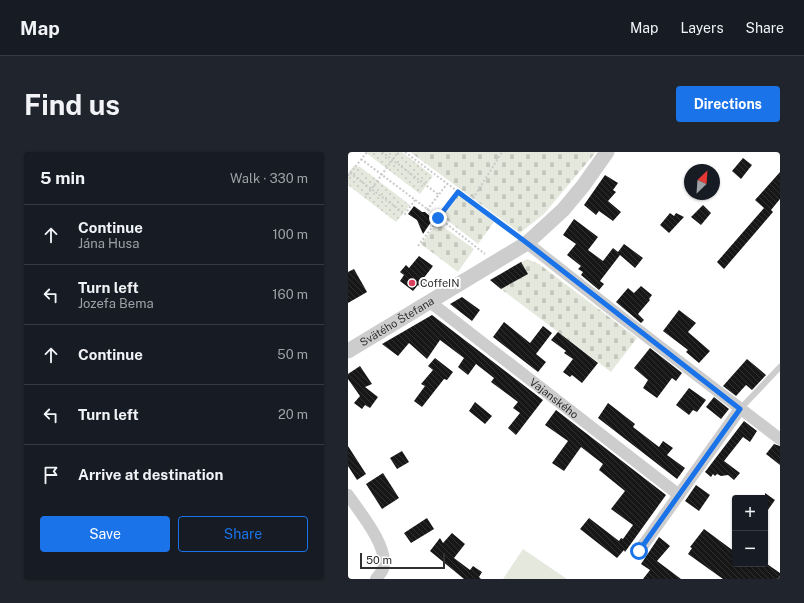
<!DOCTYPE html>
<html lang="en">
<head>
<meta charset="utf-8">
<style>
  body { margin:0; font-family:"Public Sans",sans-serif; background:#20242c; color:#f1f3f6 }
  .controls { position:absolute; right:12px; bottom:12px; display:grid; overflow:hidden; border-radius:4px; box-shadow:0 1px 3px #0004 }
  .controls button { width:36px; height:36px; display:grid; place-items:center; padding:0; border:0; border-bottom:1px solid #363941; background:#171b24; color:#f1f3f6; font:20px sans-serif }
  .compass { position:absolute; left:336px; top:12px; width:36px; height:36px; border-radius:50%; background:#171b24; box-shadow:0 1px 3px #0004; rotate:25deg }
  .scale { position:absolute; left:12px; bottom:10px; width:85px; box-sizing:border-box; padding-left:4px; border:2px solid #303030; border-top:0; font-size:11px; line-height:14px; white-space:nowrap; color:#303030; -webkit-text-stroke:3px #fff; paint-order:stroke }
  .stop { position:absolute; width:12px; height:12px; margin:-9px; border:3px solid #1a73e8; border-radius:50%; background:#fff }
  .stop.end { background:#1a73e8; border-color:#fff; box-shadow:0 1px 4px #0008 }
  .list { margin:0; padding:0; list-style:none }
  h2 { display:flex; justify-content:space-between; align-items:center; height:52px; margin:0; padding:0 16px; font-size:17px }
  h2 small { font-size:13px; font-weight:400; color:#9ea1a6 }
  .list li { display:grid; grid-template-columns:26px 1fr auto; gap:12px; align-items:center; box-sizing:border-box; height:60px; padding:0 16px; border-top:1px solid #363941 }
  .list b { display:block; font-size:15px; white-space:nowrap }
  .list p { margin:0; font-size:13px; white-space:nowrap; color:#9ea1a6 }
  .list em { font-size:13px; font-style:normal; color:#9ea1a6 }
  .actions { display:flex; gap:8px; padding:12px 16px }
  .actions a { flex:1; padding:9px 0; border:1px solid #1a73e8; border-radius:4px; text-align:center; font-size:14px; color:#1a73e8 }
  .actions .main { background:#1a73e8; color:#fff }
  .icon { flex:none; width:22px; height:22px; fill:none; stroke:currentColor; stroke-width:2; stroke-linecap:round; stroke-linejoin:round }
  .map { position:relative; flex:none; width:432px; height:427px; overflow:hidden; border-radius:4px }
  header { display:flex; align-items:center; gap:24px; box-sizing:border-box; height:56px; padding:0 20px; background:#171b24; border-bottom:1px solid #363941 }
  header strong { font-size:19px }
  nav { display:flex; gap:22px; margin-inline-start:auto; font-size:14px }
  .intro { display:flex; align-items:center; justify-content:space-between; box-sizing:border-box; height:96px; padding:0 24px }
  h1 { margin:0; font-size:28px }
  .button { padding:10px 18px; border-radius:4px; background:#1a73e8; color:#fff; font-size:14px; font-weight:700 }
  main { display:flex; gap:24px; padding:0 24px }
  aside { flex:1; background:#171b24; border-radius:4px; box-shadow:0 1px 3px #0004 }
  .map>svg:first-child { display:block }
  .green { fill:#e5e9dd }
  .cemetery { fill:url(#cemetery-stones) }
  .park { fill:url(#park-dots) }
  .building { fill:url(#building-back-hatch) }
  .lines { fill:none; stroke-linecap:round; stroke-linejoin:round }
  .path { stroke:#cacaca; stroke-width:2; stroke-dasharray:2 2; stroke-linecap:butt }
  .service { stroke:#cdcdcd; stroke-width:6 }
  .minor { stroke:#cdcdcd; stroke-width:12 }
  .tertiary { stroke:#cdcdcd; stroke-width:15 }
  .route { stroke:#1a73e8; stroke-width:5 }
  .poi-dot { fill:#d9415f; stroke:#fff; stroke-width:1.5 }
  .labels { text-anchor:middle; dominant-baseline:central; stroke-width:4; stroke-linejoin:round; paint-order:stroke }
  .poi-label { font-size:11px; fill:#303030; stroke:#fff; text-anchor:start }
  .street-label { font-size:11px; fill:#303030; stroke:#fff }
</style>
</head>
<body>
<header>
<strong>Map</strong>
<nav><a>Map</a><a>Layers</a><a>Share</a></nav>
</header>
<div class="intro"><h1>Find us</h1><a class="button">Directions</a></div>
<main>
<aside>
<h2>5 min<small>Walk · 330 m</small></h2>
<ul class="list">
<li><svg class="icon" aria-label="ahead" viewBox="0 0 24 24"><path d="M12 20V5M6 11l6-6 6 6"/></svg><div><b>Continue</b><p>Jána Husa</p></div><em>100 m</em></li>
<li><svg class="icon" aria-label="left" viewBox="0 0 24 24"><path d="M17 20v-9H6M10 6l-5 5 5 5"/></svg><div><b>Turn left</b><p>Jozefa Bema</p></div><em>160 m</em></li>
<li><svg class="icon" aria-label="ahead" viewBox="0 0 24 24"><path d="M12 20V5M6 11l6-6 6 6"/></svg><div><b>Continue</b></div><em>50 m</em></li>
<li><svg class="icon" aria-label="left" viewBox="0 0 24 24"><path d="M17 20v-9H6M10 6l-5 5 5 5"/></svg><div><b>Turn left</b></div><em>20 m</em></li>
<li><svg class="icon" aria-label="arrive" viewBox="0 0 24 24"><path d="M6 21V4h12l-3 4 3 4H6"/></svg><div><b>Arrive at destination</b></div></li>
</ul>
<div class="actions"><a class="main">Save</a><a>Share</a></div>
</aside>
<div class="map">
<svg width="432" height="427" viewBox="0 0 432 427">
  <defs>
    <pattern id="cemetery-stones" width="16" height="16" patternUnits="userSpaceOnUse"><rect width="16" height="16" fill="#e5e9dd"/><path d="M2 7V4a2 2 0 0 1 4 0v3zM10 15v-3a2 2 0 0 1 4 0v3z" fill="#c5c8be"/></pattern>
    <pattern id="park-dots" width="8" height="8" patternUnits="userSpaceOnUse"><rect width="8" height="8" fill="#e5e9dd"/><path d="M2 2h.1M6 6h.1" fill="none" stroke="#c5c8be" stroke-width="1.8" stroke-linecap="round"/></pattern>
    <pattern id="building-back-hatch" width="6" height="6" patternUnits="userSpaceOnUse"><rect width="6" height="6" fill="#171717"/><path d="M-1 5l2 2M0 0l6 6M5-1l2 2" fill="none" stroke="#303030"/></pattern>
  </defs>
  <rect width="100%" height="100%" fill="#fff"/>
  <polygon class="green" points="175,397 219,427 155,427"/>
  <g class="cemetery">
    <polygon points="62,0 248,0 196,62 172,81"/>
    <polygon points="110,43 146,70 130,92 95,65 95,63"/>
    <polygon points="90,71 126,97 110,120 73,92 88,72"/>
    <polygon points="179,107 191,112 289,186 263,220 153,137 173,110"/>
  </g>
  <g class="park">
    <polygon points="17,0 54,0 85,24 72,42"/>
    <polygon points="6,14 10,15 11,14 62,53 48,70 0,33 0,21"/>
  </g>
  <g class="building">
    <polygon points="395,6 404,13 393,27 384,19"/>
    <polygon points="432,20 432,47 423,58 425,60 376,117 369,110 416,56 407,48"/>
    <polygon points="257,23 270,31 265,38 268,40 260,49 273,60 265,69 251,59 248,63 236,53"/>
    <polygon points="355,53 363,61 353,73 343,65"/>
    <polygon points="66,54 74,60 77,60 85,67 75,82 69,68 60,62"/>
    <polygon points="322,61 326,64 328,61 336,65 321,81 312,73"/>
    <polygon points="226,67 250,85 240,98 255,109 265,96 270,100 276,92 295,106 287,116 272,103 252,129 256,132 251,138 233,123 235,120 230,117 233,114 219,103 228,92 215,83"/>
    <polygon points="71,104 85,114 75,127 80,131 75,137 70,133 65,139 52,129 56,123 52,120 58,113 61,116"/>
    <polygon points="173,110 180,122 153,137 142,128"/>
    <polygon points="6,117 19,140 0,151 0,120"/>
    <polygon points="293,134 304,143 301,147 302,148 290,162 296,168 293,171 268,150 280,136 286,141"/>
    <polygon points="114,145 132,158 124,169 102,152"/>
    <polygon points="331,158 348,171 340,180 362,199 351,211 338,200 340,198 315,179"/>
    <polygon points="84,163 195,248 168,283 160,276 172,261 165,256 170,250 143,230 146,226 128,212 120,223 110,215 116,206 92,188 79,207 61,191 50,204 34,192"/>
    <polygon points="156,170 182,191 195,174 204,181 188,202 198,210 190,220 145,185"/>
    <polygon points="210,180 250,211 234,231 224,223 222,225 215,220 225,207 216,201 218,199 203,188"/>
    <polygon points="302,196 334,221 328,229 324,226 309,246 295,236 300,228 286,216"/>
    <polygon points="87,206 105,220 99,228 96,227 74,255 66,249 77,234 73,232 85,218 80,214"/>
    <polygon points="399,207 418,223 404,238 398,233 388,244 375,234"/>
    <polygon points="12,214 24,232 17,235 30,245 22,256 17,253 14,257 6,251 12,244 0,227 0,222"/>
    <polygon points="341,236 358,248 349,260 345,258 341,263 328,253"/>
    <polygon points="366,245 381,257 373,267 358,255"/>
    <polygon points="127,250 144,264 137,272 121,259"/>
    <polygon points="260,251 287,272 285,275 311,295 315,289 325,296 319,303 337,316 329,327 250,266"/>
    <polygon points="208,258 318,343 277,400 276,398 269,406 232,377 241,366 271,389 273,386 275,387 285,373 263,357 277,339 251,318 255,312 233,295 216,319 204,311 220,289 197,273"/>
    <polygon points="396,269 409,279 402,290 395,285 376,309 392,321 386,328 380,323 373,324 369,322 367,324 365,322 363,325 357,320"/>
    <polygon points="426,292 432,294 432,313 418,302"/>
    <polygon points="0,294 18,322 9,328 0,314"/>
    <polygon points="54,299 61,310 49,317 42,306"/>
    <polygon points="35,321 51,346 34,357 18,332"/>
    <polygon points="348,333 362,343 351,359 337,349"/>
    <polygon points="417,341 427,348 417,362"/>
    <polygon points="79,366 86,377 63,391 56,381"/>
    <polygon points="356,377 387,400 387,412 419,412 432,421 432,427 375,427 340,402 344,396 342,395"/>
    <polygon points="104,381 117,392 106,406 122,418 125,414 134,420 131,425 133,427 116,427 82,399 92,386 95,391"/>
    <polygon points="311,385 322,394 309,409 333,427 295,427 302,418 293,412"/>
  </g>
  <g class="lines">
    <g class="path">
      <polyline points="34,0 91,43"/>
      <polyline points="57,0 168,83"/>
      <polyline points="13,7 91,66 110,40"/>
      <polyline points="2,21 57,62 67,48"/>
      <polyline points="0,24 19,0"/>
      <polyline points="17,46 50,0"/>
      <polyline points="123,50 154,0"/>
      <polyline points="79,58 99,32"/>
      <polyline points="70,94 91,66 137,102"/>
    </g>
    <polyline class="service" points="392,257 432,215"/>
    <g class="minor">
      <polyline points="179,91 268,161 432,287"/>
      <path id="s1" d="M82,150L331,343"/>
      <path d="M0,343C11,359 42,396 35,417C34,420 30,424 28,427"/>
      <polyline points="291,399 392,257"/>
    </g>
    <path class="tertiary" id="s2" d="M0,199L179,91L215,58L235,34L259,0"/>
  </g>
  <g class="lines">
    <polyline class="route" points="90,66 110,40 179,91 392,257 291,399"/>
  </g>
  <circle class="poi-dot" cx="64" cy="131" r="4"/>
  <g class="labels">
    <g class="poi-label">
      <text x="72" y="131">CoffeIN</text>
    </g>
    <g class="street-label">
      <text stroke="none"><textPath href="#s2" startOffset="57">Svätého Štefana</textPath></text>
      <text stroke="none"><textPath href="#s1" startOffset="157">Vajanského</textPath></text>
    </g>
  </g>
</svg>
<div class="controls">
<button>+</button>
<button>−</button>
</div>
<svg class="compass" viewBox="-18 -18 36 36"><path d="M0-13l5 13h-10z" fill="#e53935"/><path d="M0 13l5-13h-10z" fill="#9ea1a6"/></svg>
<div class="scale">50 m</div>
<div class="stop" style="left:291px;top:399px"></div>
<div class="stop end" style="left:90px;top:66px"></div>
</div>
</main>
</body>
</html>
